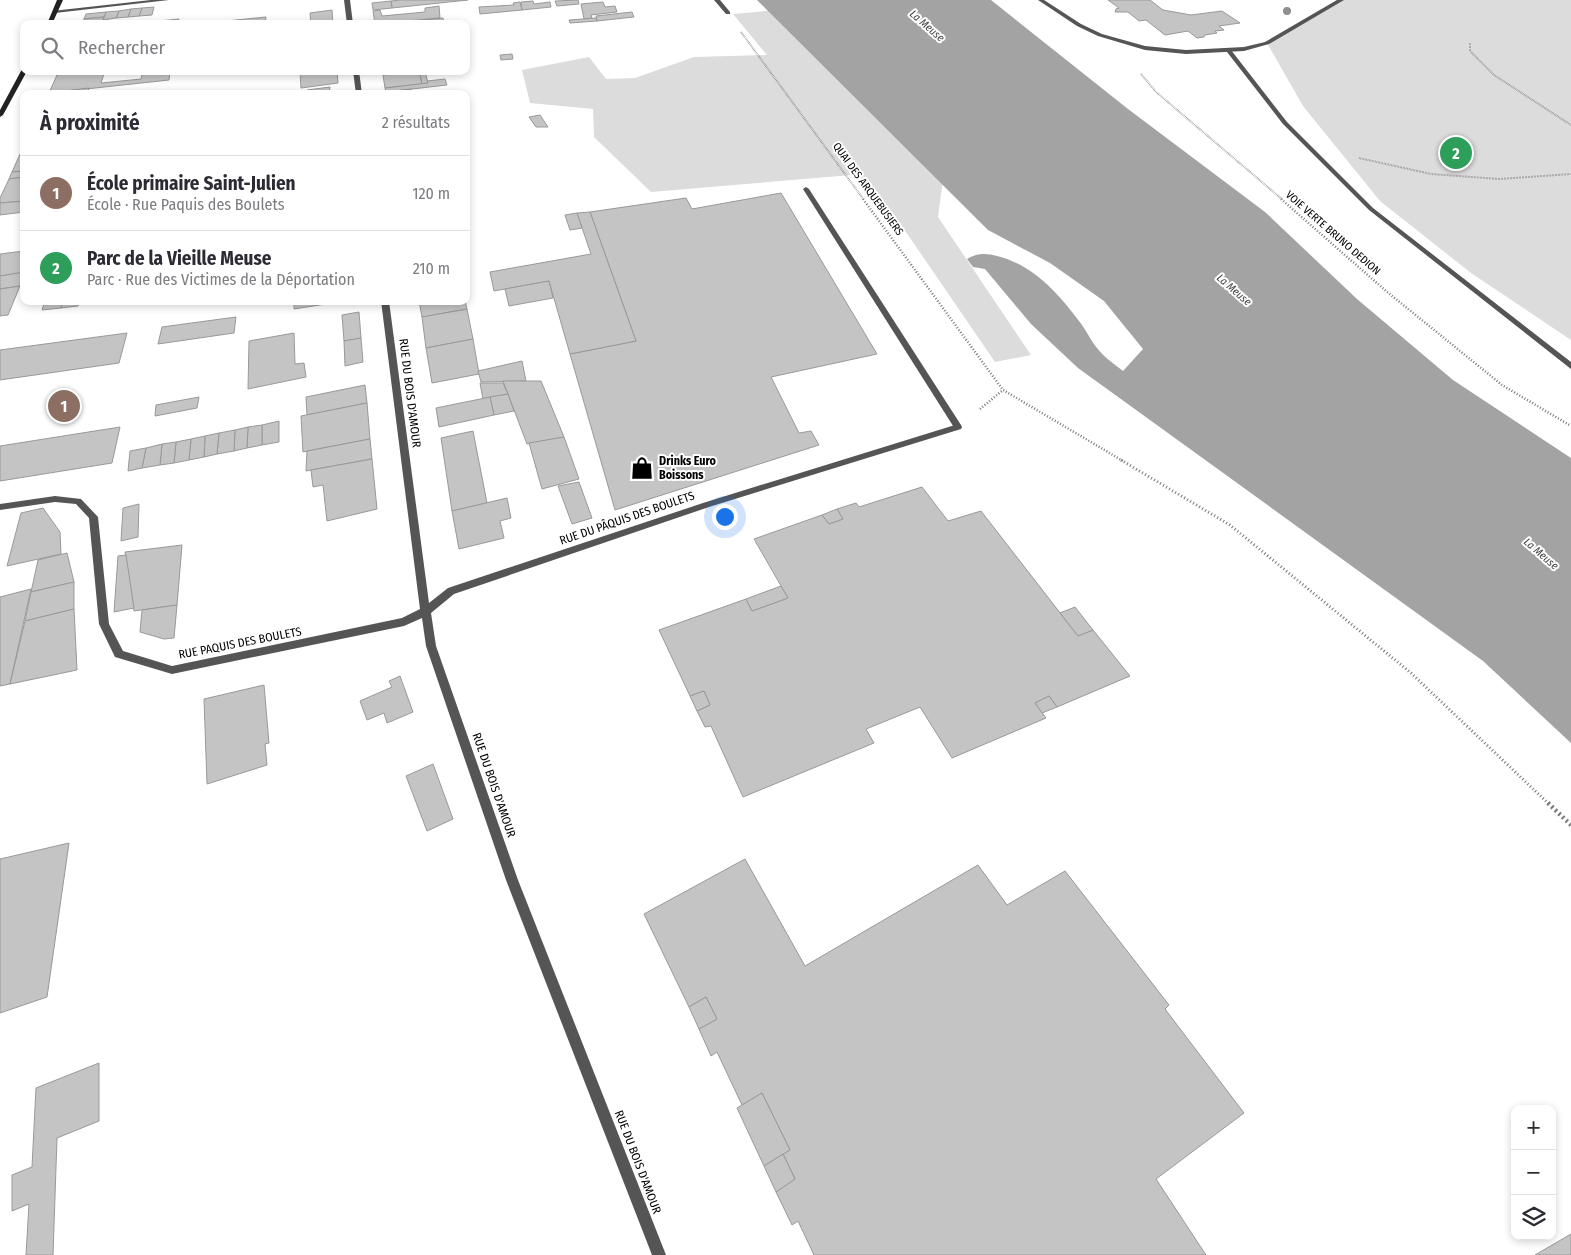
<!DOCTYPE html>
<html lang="fr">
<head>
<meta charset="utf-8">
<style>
  body { margin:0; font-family:"Fira Sans Condensed",sans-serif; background:#f2f2f3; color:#2b2b33 }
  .controls { position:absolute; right:15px; bottom:15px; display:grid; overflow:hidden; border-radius:10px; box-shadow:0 2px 8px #0003 }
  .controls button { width:45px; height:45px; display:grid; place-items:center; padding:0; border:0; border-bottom:1px solid #e1e1e2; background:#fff; color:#2b2b33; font:25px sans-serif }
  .you { position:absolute; left:724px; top:516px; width:18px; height:18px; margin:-12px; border:4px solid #fff; border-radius:50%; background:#1a73e8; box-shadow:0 0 0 8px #1a73e833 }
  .badge { display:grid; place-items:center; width:32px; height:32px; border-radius:50%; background:#db2777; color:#fff; font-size:16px; font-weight:700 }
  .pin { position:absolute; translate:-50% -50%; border:2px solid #fff; box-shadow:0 1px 5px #0006 }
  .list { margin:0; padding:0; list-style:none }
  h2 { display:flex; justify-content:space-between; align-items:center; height:65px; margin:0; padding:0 20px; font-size:21px }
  h2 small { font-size:16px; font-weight:400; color:#7c7c81 }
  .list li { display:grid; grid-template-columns:32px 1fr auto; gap:15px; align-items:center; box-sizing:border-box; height:75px; padding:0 20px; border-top:1px solid #e1e1e2 }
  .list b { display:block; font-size:19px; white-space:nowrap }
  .list p { margin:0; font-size:16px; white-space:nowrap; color:#7c7c81 }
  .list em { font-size:16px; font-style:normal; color:#7c7c81 }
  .icon { flex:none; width:28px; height:28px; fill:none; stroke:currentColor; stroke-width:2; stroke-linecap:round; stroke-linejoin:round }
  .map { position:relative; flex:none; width:1571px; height:1255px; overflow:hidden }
  .search { position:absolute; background:#fff; box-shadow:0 2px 8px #0003; left:20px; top:20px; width:450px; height:55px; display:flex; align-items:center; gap:12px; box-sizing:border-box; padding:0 18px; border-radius:10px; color:#7c7c81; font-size:19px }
  .panel { position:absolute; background:#fff; box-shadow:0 2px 8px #0003; left:20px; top:90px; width:450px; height:215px; border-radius:10px }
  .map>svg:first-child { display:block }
  .green { fill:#dcdcdc }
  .water { fill:#a3a3a3 }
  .building { fill:#c4c4c4; stroke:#999 }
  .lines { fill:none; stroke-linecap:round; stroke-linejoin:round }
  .path-far3 { stroke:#777; stroke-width:2; stroke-dasharray:0.5 1; stroke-linecap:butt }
  .path-far2 { stroke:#777; stroke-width:2.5; stroke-dasharray:1 2; stroke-linecap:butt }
  .path-far1 { stroke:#777; stroke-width:3; stroke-dasharray:1 2.5; stroke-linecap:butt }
  .path { stroke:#777; stroke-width:4.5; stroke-dasharray:2 3; stroke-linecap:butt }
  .lane { fill:#555; fill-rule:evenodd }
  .street { fill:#555; fill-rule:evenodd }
  .secondary { fill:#222; fill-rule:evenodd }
  .tree { fill:#8f8f8f }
  .labels { text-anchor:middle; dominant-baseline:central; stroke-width:4; stroke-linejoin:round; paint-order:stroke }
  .far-water-label { font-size:11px; font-style:italic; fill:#444; stroke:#fff }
  .far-street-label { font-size:11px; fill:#000; stroke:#fff }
  .street-label { font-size:12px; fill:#000; stroke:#fff }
  .poi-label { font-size:12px; font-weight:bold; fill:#000; stroke:#fff; text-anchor:start }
</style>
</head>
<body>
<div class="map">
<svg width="1571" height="1255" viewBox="0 0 1571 1255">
  <rect width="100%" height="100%" fill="#fff"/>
  <g class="green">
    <polygon points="1341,0 1571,0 1571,340 1471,273 1380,201 1303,106 1267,43"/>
    <polygon points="787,9 947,150 938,217 1031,355 995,362 895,216 852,175 651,192 594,137 593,109 530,103 522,70 589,57 606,79 635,78 694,57 767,55 733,14"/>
  </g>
  <path class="water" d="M757,0H991L1128,109L1265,212L1357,299L1453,380L1571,458V743L1483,661L1078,368L1031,324L985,269L973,267L967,259C976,253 987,253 997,256C1034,265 1060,295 1082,325C1087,332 1091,341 1097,348C1104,357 1114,364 1123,371L1143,349L1104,301L1050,263L988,230Z"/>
  <g class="building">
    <polygon points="400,0 468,0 392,8 391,1"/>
    <polygon points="578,0 579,4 557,6 555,1"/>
    <polygon points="1108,0 1150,0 1163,10 1191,15 1222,11 1240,23 1219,26 1224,30 1215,31 1217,33 1205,35 1204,37 1197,38 1188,31 1165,35 1146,20 1139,21 1128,12 1115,12 1116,9 1119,8"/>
    <polygon points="391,1 392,8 373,10 372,3"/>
    <polygon points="533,1 534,4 550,2 551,7 522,10 521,2"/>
    <polygon points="520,2 522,10 480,14 479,7 514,5 513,3"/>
    <polygon points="603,2 605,7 615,6 617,12 591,15 592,18 584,19 581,4"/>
    <polygon points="439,6 440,18 375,24 373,11 380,10 382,16 425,12 425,8"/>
    <polygon points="154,7 152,15 139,16 142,8"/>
    <polygon points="142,8 139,16 128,17 131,9"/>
    <polygon points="131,9 128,17 116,18 119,11"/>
    <polygon points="332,10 333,24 311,24 310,13"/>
    <polygon points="119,11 116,18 103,20 106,12"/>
    <polygon points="106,12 104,17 84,19 86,14"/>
    <polygon points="632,12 634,17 597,21 596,16"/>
    <polygon points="104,17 102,21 82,23 84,19"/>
    <polygon points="266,17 265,24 196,24"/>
    <polygon points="443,18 444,24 424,24 424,20"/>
    <polygon points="596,18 597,21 570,23 569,20"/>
    <polygon points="179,19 178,24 131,24"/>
    <polygon points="512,54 513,59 501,60 500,55"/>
    <polygon points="87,71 105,71 101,83 141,79 143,71 170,71 169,80 49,93 57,75"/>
    <polygon points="300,71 337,71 338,83 301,88"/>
    <polygon points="382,71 417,71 383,75"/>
    <polygon points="419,71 425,71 428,83 422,84"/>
    <polygon points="419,71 422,84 385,88 383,75"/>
    <polygon points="445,79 447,85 386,92 385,88 428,83 427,81"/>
    <polygon points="330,87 329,94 339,94 307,94 307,90"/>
    <polygon points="89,88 87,94 49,94 49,93"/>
    <polygon points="411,89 412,94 386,94 386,92"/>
    <polygon points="540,115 548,127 536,127 529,117"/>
    <polygon points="21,152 24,152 24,171 12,172"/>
    <polygon points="24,171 24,177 9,179 12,172"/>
    <polygon points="24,177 24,201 0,203 0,198 9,179"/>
    <polygon points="781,193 877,354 771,377 799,433 811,431 819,445 615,510 570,354 636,341 590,212 686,198 692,209"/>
    <polygon points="24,201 24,212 0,215 0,203"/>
    <polygon points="590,212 636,341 570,354 549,281 494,291 490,272 591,254 577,213"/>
    <polygon points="577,213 582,228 570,230 565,215"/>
    <polygon points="24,251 24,266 21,273 0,276 0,254"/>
    <polygon points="24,272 20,286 0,289 0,276"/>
    <polygon points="549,281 553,298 509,306 505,289"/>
    <polygon points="20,286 8,315 0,316 0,289"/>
    <polygon points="45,301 63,301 61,308 42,310"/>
    <polygon points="63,301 80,301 78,306 61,308"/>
    <polygon points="302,301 345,301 294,309 294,303"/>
    <polygon points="465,301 467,309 422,317 419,301"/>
    <polygon points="467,309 473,339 426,348 422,317"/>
    <polygon points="359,312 361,338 344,341 342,315"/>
    <polygon points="236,317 234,333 158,344 162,327"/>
    <polygon points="127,333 119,363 0,380 0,350"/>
    <polygon points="294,333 295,364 304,363 306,377 248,389 249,341"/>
    <polygon points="361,338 363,362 345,366 344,341"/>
    <polygon points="473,339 479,374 432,383 426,348"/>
    <polygon points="522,361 526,381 481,382 478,371"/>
    <polygon points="503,381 541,381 564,437 527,444"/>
    <polygon points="480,383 503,383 508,394 483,399"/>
    <polygon points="365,385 367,403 307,415 306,397"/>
    <polygon points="508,394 514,411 494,415 490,397"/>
    <polygon points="199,397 197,408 155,416 156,405"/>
    <polygon points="490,397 494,415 439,427 436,408"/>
    <polygon points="367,403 370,439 303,452 301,416"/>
    <polygon points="279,421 279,442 262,445 262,425"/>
    <polygon points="262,425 262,445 247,448 248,427"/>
    <polygon points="120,427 112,463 0,481 0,446"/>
    <polygon points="248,427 247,448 234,451 235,430"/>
    <polygon points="235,430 234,451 217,454 219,433"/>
    <polygon points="473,431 487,503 452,511 441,438"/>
    <polygon points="219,433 217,454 204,457 205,436"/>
    <polygon points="205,436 204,457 189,460 191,439"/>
    <polygon points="564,437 579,479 542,489 529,443"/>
    <polygon points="191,439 189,460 174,463 176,442"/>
    <polygon points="370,439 372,459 306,471 307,451"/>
    <polygon points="176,442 174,463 160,465 162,444"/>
    <polygon points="162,444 160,465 142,468 146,448"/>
    <polygon points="146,448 142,468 128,471 130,451"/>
    <polygon points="372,459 377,509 327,521 323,485 313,487 311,470"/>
    <polygon points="579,482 592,518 572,524 558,486"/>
    <polygon points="922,487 948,521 981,511 1078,636 1093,630 1130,676 1057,707 1049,696 1035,703 1046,718 952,758 920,707 866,729 874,743 743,797 711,726 705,727 697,711 710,705 704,691 690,696 659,630 746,599 752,611 788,598 754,539 822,515 829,524 843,519 837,509 856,503 859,507"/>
    <polygon points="507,498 511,518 500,521 504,538 459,549 452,511"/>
    <polygon points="139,504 138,537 121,541 123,508"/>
    <polygon points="43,508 60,532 61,554 7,566 21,513"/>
    <polygon points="837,509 843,519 829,524 822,515"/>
    <polygon points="182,545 177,605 134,611 125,552"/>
    <polygon points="67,553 74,582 31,592 38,560"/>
    <polygon points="126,555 134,608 114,612 118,556"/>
    <polygon points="74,582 74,609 25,621 31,592"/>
    <polygon points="781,586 788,598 752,611 746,599"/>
    <polygon points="31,589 10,684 0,686 0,597"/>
    <polygon points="177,605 174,638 164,639 140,632 142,610"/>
    <polygon points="1075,607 1093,630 1078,636 1060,613"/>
    <polygon points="74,609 77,670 10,684 25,621"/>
    <polygon points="400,676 413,712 387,723 384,713 367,720 360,701 392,687 389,681"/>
    <polygon points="264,685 269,743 265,744 267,765 207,784 204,699"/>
    <polygon points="704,691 710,705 697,711 690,696"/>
    <polygon points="1049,696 1057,707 1042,713 1035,703"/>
    <polygon points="433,764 453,819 427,831 406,776"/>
    <polygon points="69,843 47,997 0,1013 0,859"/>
    <polygon points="745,859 805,966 978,865 1007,905 1065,871 1169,1005 1165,1009 1244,1113 1156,1179 1206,1255 814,1255 798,1221 792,1225 776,1192 795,1179 783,1154 790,1150 762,1093 742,1105 717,1052 711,1056 699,1029 717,1019 706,997 689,1007 644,914"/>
    <polygon points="706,997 717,1019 699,1029 689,1007"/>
    <polygon points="99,1063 99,1121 57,1138 53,1255 26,1255 29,1204 12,1211 12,1175 32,1167 36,1088"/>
    <polygon points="762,1093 790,1150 764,1166 737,1108"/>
    <polygon points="783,1154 795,1179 776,1192 764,1166"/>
    <polygon points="1571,1234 1571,1255 1535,1255"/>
  </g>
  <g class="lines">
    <g class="path-far3">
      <polyline points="741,32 864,200"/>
      <polyline points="1470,43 1470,51 1494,75 1571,125"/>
      <polyline points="1141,74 1156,92 1283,200"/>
      <polyline points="1359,158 1431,174 1499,179 1571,174"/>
    </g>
    <g class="path-far2">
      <polyline points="863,199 1003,390 1123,461"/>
      <polyline points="1281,199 1386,291 1502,385 1571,426"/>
      <polyline points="980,409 1003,390"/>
    </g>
    <polyline class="path-far1" points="1121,460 1230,525 1411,673 1550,805"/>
    <polyline class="path" points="1548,803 1571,825"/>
    <g class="lane">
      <polygon points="1227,50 1231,50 1287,122 1373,208 1571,362 1571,369 1369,210 1283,124 1227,52"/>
      <polygon points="806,187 809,189 961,425 961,429 955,429 803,189"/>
    </g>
    <g class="street">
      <polygon points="151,0 169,0 55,13 52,11"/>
      <polygon points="344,0 350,0 353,24 347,24"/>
      <polygon points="714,0 720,0 730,12 730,14 726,14"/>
      <polygon points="1038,0 1044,0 1081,24 1102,34 1145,46 1186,50 1244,47 1265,42 1337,0 1344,0 1269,44 1244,51 1186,54 1145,50 1098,36 1077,26"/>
      <polygon points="353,71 359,71 362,94 356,94"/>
      <polygon points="381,301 389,301 429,603 448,588 703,503 955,425 961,425 962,427 961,429 709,507 454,594 431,613 436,646 518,880 666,1255 652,1255 506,880 426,646 422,618 404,626 172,674 115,657 99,624 89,518 76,504 55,502 0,510 0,504 55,496 81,499 98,517 109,624 123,651 172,666 402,618 420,609"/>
    </g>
    <g class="secondary">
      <polygon points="57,0 63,0 52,24 47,24"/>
      <polygon points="24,69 24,71 27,71 3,115 0,117 0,110 21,71"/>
    </g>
  </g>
  <circle class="tree" cx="1287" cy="11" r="4"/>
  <defs>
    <symbol id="shop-bare" viewBox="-9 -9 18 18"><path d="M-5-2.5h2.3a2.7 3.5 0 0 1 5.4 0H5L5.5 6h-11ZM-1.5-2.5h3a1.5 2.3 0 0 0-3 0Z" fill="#000" stroke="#fff" stroke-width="2.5" paint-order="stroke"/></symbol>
  </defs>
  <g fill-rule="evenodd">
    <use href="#shop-bare" x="626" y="452" width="32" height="32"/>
  </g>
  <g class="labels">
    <g class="far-water-label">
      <text transform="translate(927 26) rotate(41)">La Meuse</text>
      <text transform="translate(1234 290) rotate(41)">La Meuse</text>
      <text transform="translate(1541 554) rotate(41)">La Meuse</text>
    </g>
    <g class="far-street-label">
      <text transform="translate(868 189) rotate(54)">QUAI DES ARQUEBUSIERS</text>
      <text transform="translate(1333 233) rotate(41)">VOIE VERTE BRUNO DEDION</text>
    </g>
    <g class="street-label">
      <text transform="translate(410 393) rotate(83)">RUE DU BOIS D'AMOUR</text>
      <text transform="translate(627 518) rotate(-19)">RUE DU PÂQUIS DES BOULETS</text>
      <text transform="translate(240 643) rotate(-11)">RUE PAQUIS DES BOULETS</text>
      <text transform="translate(494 785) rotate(71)">RUE DU BOIS D'AMOUR</text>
      <text transform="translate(638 1162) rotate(69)">RUE DU BOIS D'AMOUR</text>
    </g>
    <g class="poi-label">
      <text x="659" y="461">Drinks Euro<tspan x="659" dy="14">Boissons</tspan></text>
    </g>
  </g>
</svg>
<div class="controls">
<button>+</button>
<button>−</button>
<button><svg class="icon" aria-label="layers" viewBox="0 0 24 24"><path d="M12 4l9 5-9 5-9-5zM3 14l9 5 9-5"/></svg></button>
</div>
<div class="you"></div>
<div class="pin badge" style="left:64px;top:406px;background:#8d6e63">1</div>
<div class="pin badge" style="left:1456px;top:153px;background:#2e9e5b">2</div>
<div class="search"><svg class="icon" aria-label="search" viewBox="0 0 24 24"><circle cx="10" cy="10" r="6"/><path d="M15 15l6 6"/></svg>Rechercher</div>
<section class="panel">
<h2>À proximité<small>2 résultats</small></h2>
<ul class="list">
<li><span class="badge" style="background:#8d6e63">1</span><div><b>École primaire Saint-Julien</b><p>École · Rue Paquis des Boulets</p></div><em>120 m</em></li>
<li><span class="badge" style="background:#2e9e5b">2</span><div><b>Parc de la Vieille Meuse</b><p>Parc · Rue des Victimes de la Déportation</p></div><em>210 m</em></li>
</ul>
</section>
</div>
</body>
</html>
